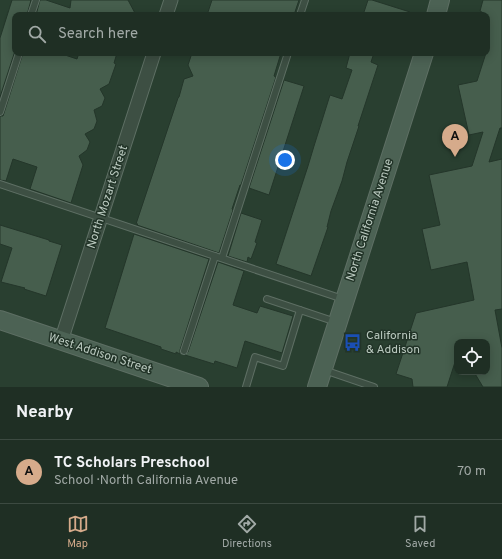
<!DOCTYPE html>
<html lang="en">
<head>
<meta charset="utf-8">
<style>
  body { margin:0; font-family:Overpass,sans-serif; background:#27372c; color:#f1f3f6 }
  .controls { position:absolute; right:12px; bottom:12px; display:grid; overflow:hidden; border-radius:8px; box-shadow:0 2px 10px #0003 }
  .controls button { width:36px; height:36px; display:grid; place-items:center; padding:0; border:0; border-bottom:1px solid #3c4a41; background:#1f2f24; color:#f1f3f6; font:20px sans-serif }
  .you { position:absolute; left:285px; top:160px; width:14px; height:14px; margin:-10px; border:3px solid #fff; border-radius:50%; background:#1a73e8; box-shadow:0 0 0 6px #1a73e833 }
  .badge { display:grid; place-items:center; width:26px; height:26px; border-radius:50%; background:#d6ab8b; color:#111; font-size:13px; font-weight:700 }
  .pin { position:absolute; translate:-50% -33px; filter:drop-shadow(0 1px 2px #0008) }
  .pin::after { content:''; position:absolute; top:21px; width:14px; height:12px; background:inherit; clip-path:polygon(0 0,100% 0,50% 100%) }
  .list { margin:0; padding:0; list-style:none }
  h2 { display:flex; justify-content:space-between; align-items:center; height:52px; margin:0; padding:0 16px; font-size:17px }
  h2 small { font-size:13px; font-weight:400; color:#a1a9a6 }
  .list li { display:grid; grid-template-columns:26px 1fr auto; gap:12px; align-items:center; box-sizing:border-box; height:64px; padding:0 16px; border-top:1px solid #3c4a41 }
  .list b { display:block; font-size:15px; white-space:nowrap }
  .list p { margin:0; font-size:13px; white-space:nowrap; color:#a1a9a6 }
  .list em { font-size:13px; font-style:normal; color:#a1a9a6 }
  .icon { flex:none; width:22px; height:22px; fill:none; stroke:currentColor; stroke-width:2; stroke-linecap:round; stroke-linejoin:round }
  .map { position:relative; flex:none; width:502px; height:387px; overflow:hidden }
  .search { position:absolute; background:#1f2f24; box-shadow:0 2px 10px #0003; left:12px; right:12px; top:12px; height:44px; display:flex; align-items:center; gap:10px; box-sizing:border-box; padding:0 14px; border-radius:8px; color:#a1a9a6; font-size:15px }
  .sheet { height:116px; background:#1f2f24 }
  nav { display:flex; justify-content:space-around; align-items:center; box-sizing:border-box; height:56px; border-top:1px solid #3c4a41; background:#1f2f24; font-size:11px; color:#a1a9a6 }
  nav a { display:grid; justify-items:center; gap:2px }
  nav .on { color:#d6ab8b }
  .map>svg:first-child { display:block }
  .building { fill:#465e4d; stroke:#24362a }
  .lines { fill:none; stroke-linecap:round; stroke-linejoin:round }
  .lane-casing { stroke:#5e6f64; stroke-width:8 }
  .street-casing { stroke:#5e6f64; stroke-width:15 }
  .secondary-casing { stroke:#5e6f64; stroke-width:20 }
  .lane { stroke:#3d4f43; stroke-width:6 }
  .street { stroke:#3d4f43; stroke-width:13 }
  .secondary { stroke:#4c6254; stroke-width:18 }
  .labels { text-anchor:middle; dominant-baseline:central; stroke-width:3; stroke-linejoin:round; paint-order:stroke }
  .street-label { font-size:12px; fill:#bac9bf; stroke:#223428 }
  .poi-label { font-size:12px; fill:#bac9bf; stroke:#223428; text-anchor:start }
</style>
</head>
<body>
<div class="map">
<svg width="502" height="387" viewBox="0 0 502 387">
  <rect width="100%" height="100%" fill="#293f30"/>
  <g class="building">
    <polygon points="12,0 31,0 27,15 15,15 15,51 0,97 0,38"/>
    <polygon points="40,0 46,0 70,8 71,0 128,0 136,15 36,15"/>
    <polygon points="212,0 299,0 294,15 207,15"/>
    <polygon points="368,0 372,0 410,12 409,15 363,15"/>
    <polygon points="483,0 502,0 502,128 500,128 489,162 502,159 502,309 495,310 502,348 502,387 483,387 474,372 487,372 487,342 457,342 457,356 447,387 413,387 412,379 396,374 416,313 474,300 467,262 431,270 422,229 440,225 429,175 472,166 483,132 469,135 458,85 477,81 486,53 487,53 487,15 480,11"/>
    <polygon points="23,53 59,53 77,59 79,53 117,53 114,63 116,64 109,84 100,89 105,98 102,106 94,110 97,121 94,129 85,134 90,142 87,150 79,156 83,165 71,203 30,189 37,167 13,159 6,181 0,180 0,116 3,116 4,113"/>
    <polygon points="192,53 281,53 274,76 276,77 241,185 240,185 232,209 233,210 219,253 137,225 138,224 136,224 178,98 179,97 184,79 193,76 188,65"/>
    <polygon points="350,53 374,53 371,62 378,65 358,126 359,126 347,162 342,181 331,211 327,227 328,227 311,276 276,264 308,166 314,146 330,95 342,99 352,70 346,68"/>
    <polygon points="284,80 304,86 269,195 249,188"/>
    <polygon points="241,213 262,220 255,242 257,243 251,259 248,257 247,262 228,256"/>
    <polygon points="0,225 49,240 49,241 62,245 46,296 24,289 25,288 1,282 12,248 0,244"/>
    <polygon points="134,234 209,259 180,350 180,354 176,352 176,354 161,349 161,347 105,328"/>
    <polygon points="218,262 244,271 233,305 257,313 260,306 293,316 282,353 245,341 237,368 215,361 214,364 185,355 188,352"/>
  </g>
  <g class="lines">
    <defs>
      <g id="lane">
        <polyline points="31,15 36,0"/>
        <polyline points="300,15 305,0"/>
        <polyline points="0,112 19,53"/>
        <polyline points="0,184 343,299"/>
        <polyline points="222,258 288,53"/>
        <polyline points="267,299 336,322"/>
        <polyline points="184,351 215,256"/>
        <polyline points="324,370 374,387"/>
        <polyline points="246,387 255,357 283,366 300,310"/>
      </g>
      <g id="street">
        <polyline points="166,15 171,0"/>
        <polyline points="61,341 154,53"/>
      </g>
      <g id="secondary">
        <polyline points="436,15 440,0"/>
        <polyline points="0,320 199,387"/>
        <polyline points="317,387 424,53"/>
      </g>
    </defs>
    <use href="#lane" class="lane-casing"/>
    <use href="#street" class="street-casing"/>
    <use href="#secondary" class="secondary-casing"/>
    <use href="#lane" class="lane"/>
    <use href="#street" class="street"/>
    <use href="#secondary" class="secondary"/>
  </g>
  <defs>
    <symbol id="bus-bare" viewBox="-9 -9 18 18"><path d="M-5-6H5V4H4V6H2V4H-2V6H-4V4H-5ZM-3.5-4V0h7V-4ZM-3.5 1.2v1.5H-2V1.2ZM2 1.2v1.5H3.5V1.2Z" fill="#1a4fb4" stroke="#223428" stroke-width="2.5" paint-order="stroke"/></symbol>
  </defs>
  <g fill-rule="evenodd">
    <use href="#bus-bare" x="340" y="330" width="25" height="25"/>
  </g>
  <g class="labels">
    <g class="street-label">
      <text transform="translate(108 197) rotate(-72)">North Mozart Street</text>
      <text transform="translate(370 220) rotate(-72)">North California Avenue</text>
      <text transform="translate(100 354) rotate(18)">West Addison Street</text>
    </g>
    <g class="poi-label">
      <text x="366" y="336">California<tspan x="366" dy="14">&amp; Addison</tspan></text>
    </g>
  </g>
</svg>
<div class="controls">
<button><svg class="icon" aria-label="locate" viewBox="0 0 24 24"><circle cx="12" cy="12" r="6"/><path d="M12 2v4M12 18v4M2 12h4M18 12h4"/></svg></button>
</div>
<div class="you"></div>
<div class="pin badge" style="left:455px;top:157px">A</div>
<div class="search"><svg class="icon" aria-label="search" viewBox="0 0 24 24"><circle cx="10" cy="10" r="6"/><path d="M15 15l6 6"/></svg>Search here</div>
</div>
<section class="sheet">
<h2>Nearby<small></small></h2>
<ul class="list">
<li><span class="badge">A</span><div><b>TC Scholars Preschool</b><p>School · North California Avenue</p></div><em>70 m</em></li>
</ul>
</section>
<nav>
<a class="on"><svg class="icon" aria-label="map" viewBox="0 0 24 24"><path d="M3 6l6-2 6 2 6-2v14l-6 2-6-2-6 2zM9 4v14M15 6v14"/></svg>Map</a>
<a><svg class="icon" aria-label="directions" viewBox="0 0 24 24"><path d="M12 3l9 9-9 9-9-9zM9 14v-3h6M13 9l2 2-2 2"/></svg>Directions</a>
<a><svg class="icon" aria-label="saved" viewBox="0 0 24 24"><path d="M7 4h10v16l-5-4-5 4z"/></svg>Saved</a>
</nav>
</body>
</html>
